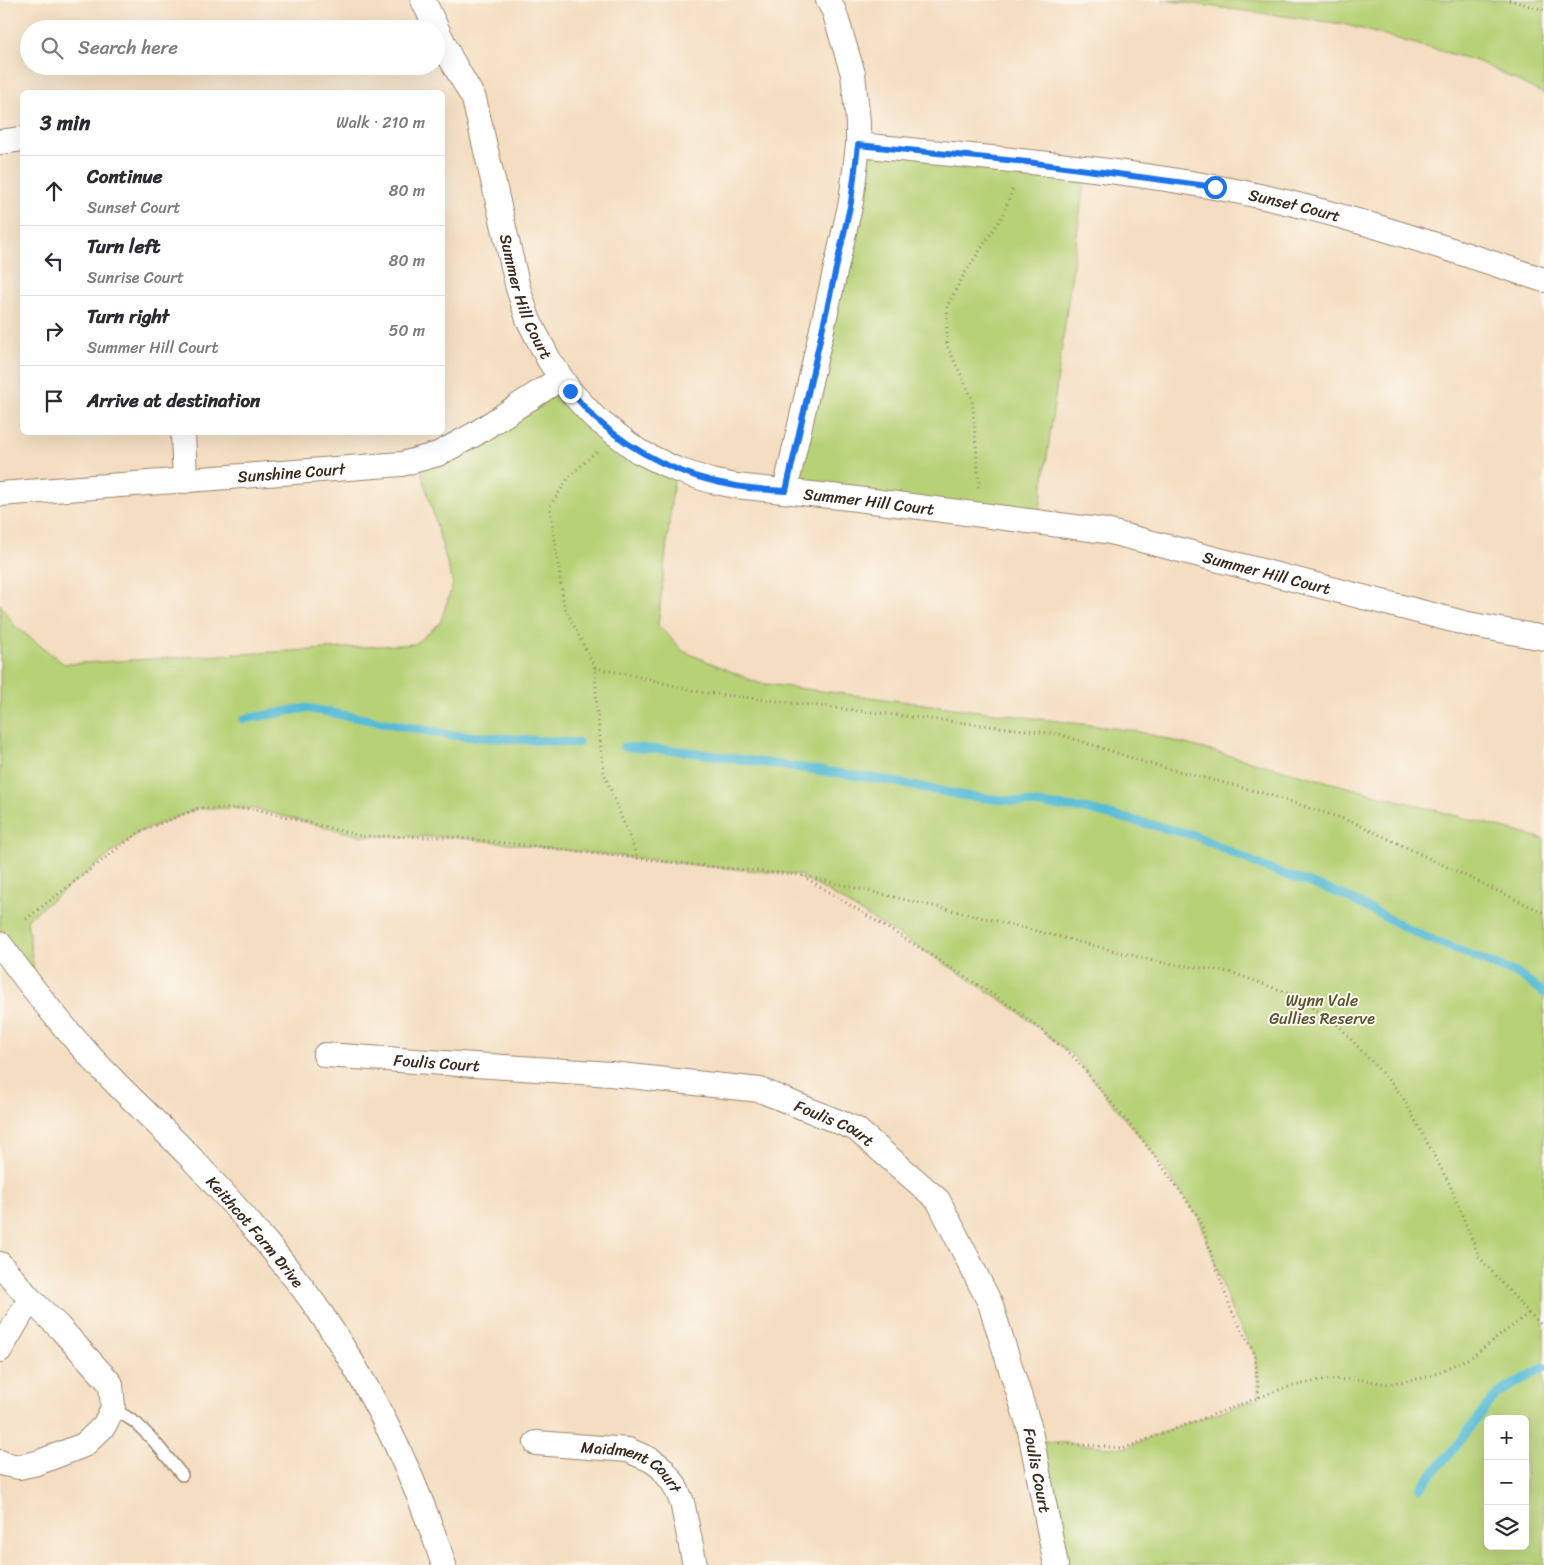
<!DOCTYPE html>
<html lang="en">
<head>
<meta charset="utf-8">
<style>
  body { margin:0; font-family:Sriracha,sans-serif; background:#f7f7f7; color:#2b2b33 }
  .controls { position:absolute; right:15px; bottom:15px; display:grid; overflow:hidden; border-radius:8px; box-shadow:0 5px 20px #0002 }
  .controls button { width:45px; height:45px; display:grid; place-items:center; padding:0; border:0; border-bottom:1px solid #e1e1e2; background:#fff; color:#2b2b33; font:25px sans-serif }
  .stop { position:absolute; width:15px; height:15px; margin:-11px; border:4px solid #1a73e8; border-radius:50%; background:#fff }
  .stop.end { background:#1a73e8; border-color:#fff; box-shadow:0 1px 5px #0008 }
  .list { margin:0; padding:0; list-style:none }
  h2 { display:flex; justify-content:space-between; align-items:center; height:65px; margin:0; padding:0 20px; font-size:21px }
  h2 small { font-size:16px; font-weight:400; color:#7c7c81 }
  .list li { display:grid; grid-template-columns:32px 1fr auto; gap:15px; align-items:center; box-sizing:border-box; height:70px; padding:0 20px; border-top:1px solid #e1e1e2 }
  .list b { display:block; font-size:19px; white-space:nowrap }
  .list p { margin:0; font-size:16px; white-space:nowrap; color:#7c7c81 }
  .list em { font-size:16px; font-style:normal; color:#7c7c81 }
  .icon { flex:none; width:28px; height:28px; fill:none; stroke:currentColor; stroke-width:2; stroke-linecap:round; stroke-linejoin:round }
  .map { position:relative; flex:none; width:1544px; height:1565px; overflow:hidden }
  .search { position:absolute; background:#fff; box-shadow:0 5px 20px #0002; left:20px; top:20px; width:425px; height:55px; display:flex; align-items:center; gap:12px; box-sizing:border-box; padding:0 18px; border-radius:28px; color:#7c7c81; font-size:19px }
  .panel { position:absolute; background:#fff; box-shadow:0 5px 20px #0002; left:20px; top:90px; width:425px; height:345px; border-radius:8px }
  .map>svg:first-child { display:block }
  .green { fill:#b7d177; stroke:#797e4a; fill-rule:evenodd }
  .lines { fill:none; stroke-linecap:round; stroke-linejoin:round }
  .stream { stroke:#57bbd5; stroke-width:9 }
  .service-casing { stroke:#98846f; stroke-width:14 }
  .minor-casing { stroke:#98846f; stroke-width:26 }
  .path { stroke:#98846f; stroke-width:3; stroke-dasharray:1 4; stroke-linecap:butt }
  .service { stroke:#fff; stroke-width:11 }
  .minor { stroke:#fff; stroke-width:24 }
  .route { stroke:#1a73e8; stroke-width:6 }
  .labels { text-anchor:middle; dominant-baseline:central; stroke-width:4; stroke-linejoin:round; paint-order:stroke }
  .street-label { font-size:16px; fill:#3b2a1e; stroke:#fbf7ec }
  .park-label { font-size:16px; fill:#5a5434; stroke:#fbf7ec }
</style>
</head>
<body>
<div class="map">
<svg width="1544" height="1565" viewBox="0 0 1544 1565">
  <rect width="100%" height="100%" fill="#fbf7ec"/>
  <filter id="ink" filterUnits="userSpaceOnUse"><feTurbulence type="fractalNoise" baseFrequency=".02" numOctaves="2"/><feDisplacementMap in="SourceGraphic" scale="10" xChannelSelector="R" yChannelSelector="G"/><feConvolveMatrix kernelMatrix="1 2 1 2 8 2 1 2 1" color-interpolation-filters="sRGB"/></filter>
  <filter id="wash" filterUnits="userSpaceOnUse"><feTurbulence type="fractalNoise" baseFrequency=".0096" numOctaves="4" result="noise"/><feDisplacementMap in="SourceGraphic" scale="20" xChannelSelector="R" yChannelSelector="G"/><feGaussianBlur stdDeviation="1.12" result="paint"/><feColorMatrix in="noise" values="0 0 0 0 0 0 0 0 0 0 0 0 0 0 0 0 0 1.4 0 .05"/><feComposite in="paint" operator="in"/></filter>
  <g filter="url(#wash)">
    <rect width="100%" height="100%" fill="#f4ddc0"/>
    <g class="green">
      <polygon points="1163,0 1544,0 1544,94 1477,61 1343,24"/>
      <polygon points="858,145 1086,169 1038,523 785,491"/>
      <path d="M561,378L675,469L658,625L683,651L758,683L1136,731L1544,839V1565H1056L1031,1440L1124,1448L1171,1429L1259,1398L1255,1355L1232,1312L1199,1218L1149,1148L1073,1056L1014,1008L928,953L800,875L705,866L452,837L361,836L255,809L199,808L139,832L27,919L37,994L0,944V604L15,626L64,664L415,644L440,623L453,584L418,460ZM1488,1419H1525V1546H1488Z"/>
    </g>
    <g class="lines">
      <g class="stream">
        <polyline points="244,719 306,708 450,735 578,743"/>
        <polyline points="624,747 682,751 879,779 966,796 1085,809 1194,835 1266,868 1341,894 1418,934 1520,975 1544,993"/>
        <polyline points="1420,1488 1447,1457 1497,1394 1544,1367"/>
      </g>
    </g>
  </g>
  <g filter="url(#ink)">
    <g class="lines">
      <defs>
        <polyline id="service" points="113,1408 136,1423 153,1440 182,1475"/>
        <g id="minor">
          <path id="s1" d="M423,0L451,59L474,99L518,288L528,319L549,360L570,391L595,418L638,451L675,469L711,481L736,486L849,498L1106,531L1468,624L1544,638"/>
          <polyline points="0,142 22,139"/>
          <path id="s2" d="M858,145C977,157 1097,166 1214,187C1327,207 1436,245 1544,280"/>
          <polyline points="183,432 185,481"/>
          <polyline points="785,491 851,202 858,145 858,122 853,74 834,11 828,0"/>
          <path id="s3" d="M0,494L402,464L438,454L475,434L561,378"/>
          <path id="s4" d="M0,944C34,991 70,1037 111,1078C138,1106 167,1132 193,1160C238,1209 284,1260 322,1315C374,1392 415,1476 444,1565"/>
          <path id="s5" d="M325,1055L611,1074L760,1090L856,1129L938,1200L990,1303L1029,1426L1056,1565"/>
          <polyline points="0,1264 30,1299 59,1327 111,1384 113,1408 104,1426 84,1445 37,1463 19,1467 4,1464 0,1462"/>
          <polyline points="0,1350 30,1299"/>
          <path id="s6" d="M536,1443L628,1450L651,1460L661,1467L674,1484L682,1502L695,1565"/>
        </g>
      </defs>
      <use href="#service" class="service-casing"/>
      <use href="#minor" class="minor-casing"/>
      <g class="path">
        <polyline points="1509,0 1544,10"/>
        <polyline points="596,452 569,477 550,506 564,606 595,668 597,713 604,773 638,859"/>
        <polyline points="978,487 979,482 972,398 947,346 947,306 965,273 1003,215 1013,187"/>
        <polyline points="595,668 636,676 699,692 1059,734 1147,763 1263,793 1353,822 1544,913"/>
        <polyline points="803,876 928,953 1014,1008 1073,1056 1149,1148 1199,1218 1232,1312 1255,1355 1259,1398"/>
        <polyline points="26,919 139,832 199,808 255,809 361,836 452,837 705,866 800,875 1001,922 1158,962 1230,972 1296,996 1338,1025 1401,1094 1450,1185 1479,1257 1529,1313 1544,1327"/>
        <polyline points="1059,1443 1124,1448 1284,1388 1321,1380 1356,1379 1388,1384 1428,1377 1473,1356 1529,1313"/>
      </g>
      <use href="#service" class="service"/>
      <use href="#minor" class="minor"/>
    </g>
  </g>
  <g class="lines" filter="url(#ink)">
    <path class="route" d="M570,391C579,400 587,411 596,419C635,454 685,478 736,486C752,489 769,490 786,491L851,202L858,145L1027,162L1215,187"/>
  </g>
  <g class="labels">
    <g class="street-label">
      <text stroke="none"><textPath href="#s2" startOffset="441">Sunset Court</textPath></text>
      <text stroke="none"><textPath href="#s1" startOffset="316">Summer Hill Court</textPath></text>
      <text stroke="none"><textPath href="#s3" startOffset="292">Sunshine Court</textPath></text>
      <text stroke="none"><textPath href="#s1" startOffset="751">Summer Hill Court</textPath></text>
      <text stroke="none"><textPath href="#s1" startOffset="1156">Summer Hill Court</textPath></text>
      <text stroke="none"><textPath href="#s5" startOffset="112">Foulis Court</textPath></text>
      <text stroke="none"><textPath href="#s5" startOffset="518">Foulis Court</textPath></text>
      <text stroke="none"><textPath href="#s4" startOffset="385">Keithcot Farm Drive</textPath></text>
      <text stroke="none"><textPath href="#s5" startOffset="938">Foulis Court</textPath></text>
      <text stroke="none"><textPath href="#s6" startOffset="102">Maidment Court</textPath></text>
    </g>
    <g class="park-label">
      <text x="1322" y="1000">Wynn Vale<tspan x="1322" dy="18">Gullies Reserve</tspan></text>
    </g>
  </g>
</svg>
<div class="controls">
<button>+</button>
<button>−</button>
<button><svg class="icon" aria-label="layers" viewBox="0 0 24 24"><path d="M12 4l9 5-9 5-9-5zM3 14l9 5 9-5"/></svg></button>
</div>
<div class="stop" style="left:1215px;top:187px"></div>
<div class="stop end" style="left:570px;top:391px"></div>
<div class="search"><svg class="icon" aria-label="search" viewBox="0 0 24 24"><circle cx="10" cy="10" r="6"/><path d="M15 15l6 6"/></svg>Search here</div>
<section class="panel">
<h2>3 min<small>Walk · 210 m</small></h2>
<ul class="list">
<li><svg class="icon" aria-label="ahead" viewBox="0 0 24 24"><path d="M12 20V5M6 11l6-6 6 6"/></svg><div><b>Continue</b><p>Sunset Court</p></div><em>80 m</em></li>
<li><svg class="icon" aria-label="left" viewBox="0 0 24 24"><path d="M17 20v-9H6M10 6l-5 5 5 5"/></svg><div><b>Turn left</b><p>Sunrise Court</p></div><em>80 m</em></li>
<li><svg class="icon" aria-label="right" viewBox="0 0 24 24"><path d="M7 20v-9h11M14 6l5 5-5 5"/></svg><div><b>Turn right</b><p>Summer Hill Court</p></div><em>50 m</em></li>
<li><svg class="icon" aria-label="arrive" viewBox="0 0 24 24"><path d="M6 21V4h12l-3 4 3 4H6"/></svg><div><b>Arrive at destination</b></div></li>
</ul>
</section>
</div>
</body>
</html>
